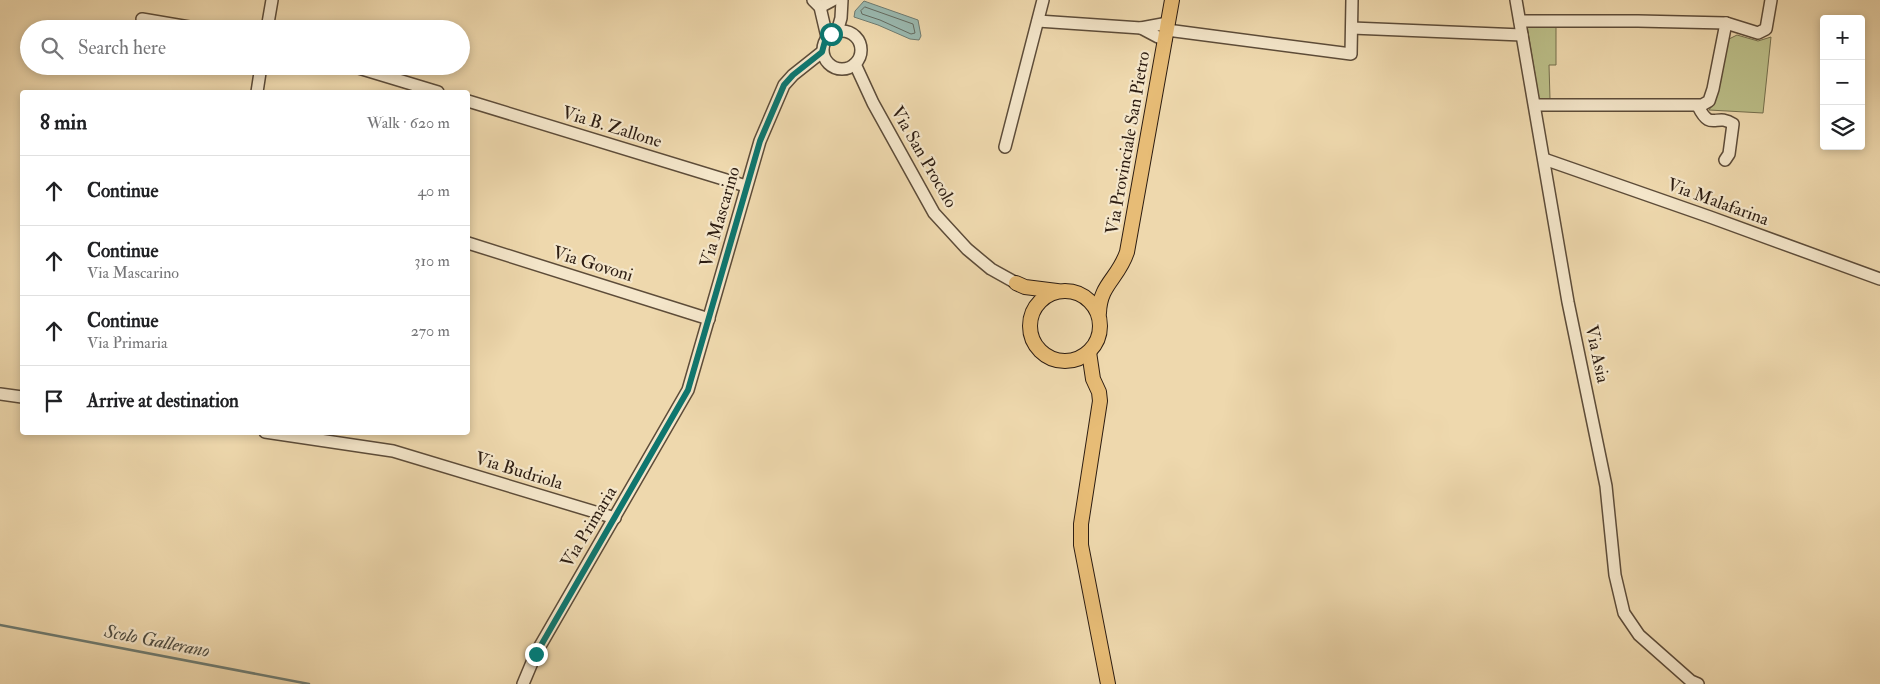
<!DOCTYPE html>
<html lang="en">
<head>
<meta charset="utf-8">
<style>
  body { margin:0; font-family:"IM FELL Double Pica",serif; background:#f2f2f2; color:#202124 }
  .controls { position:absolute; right:15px; top:15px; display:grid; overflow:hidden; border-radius:5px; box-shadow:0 2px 8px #0003 }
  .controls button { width:45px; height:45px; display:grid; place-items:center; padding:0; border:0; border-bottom:1px solid #e0e0e0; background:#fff; color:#202124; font:25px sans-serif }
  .stop { position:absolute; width:15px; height:15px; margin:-11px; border:4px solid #0f766e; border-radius:50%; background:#fff }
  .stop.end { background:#0f766e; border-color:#fff; box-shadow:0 1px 5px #0008 }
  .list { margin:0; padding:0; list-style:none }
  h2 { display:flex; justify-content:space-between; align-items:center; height:65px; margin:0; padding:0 20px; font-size:21px }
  h2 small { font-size:16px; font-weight:400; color:#757577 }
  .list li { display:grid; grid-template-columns:32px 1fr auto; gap:15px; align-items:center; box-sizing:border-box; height:70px; padding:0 20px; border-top:1px solid #e0e0e0 }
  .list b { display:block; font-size:19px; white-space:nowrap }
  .list p { margin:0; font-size:16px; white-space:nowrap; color:#757577 }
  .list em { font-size:16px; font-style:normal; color:#757577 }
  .icon { flex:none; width:28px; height:28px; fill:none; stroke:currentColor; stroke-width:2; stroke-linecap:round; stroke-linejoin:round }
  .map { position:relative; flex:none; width:1880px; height:684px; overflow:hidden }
  .search { position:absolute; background:#fff; box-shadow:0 2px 8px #0003; left:20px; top:20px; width:450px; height:55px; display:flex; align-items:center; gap:12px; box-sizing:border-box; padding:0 18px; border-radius:28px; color:#757577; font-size:19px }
  .panel { position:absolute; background:#fff; box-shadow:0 2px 8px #0003; left:20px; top:90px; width:450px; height:345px; border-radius:5px }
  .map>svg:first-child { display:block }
  .green { fill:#bbbe88; stroke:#746e4d }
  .water { fill:#9ab9b0; stroke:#6e7b71 }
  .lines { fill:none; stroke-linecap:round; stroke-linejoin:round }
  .shore { stroke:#646b61; stroke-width:1 }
  .stream { stroke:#6e7b71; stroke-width:2.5 }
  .minor-casing { stroke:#5d4c39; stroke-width:14 }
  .major-casing { stroke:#2d1d12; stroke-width:16 }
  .minor { stroke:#f4e6ca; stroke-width:11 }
  .major { stroke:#e7bc76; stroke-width:14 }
  .route { stroke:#0f766e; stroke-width:6 }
  .labels { text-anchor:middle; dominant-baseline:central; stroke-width:4.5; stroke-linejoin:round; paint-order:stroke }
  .street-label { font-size:18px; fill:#2d1d12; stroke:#f4e6ca }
  .water-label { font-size:19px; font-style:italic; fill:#4e4c41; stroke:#f4e6ca }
</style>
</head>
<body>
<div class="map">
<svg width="1880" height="684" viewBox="0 0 1880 684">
  <rect width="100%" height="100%" fill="#eed8ad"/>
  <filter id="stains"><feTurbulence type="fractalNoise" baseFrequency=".004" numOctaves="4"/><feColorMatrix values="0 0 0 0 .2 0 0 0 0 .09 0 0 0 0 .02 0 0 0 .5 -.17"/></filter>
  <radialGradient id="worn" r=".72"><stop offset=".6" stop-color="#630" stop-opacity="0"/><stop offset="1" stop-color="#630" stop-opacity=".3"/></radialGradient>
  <g class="green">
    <polygon points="1556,25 1556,65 1549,65 1550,99 1539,99 1527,26"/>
    <polygon points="1737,35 1758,41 1771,37 1763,113 1709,110 1714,103 1727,40"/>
  </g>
  <polygon class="water" points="864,1 918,20 921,36 919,40 910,39 878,25 854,17 855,11"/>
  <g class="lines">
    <polygon class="shore" points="865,7 913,24 915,33 911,34 880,20 862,14 861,11"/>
    <polyline class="stream" points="0,625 309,684"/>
    <defs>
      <g id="minor">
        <polyline points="813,0 820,7 827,37"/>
        <polyline points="1516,0 1568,302 1606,486 1615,575 1624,613 1639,635 1691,681 1698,684"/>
        <polyline points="820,7 833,0"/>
        <polyline points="142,19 201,29"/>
        <polyline points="1038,21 1141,28"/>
        <polyline points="1520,21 1638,21 1726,23 1758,33 1766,29 1771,0"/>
        <polyline points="1352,28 1522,35"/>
        <polyline points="267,29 272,0"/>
        <polyline points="1167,30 1351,54 1352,0"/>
        <circle cx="842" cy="50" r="19"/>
        <polyline points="837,32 841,18 842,0"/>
        <polyline points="1166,39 1158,37 1141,28 1168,23"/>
        <polyline points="855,64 873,103 934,213 967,249 991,269 1016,283"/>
        <polyline points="352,66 438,92"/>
        <polyline points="257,92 261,66"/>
        <polyline points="468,101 746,186"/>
        <polyline points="1535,105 1702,105 1709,101 1713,89 1726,23"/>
        <path d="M1698,106C1711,133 1716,112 1733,124L1729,154L1725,160"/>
        <polyline points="1005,147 1043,0"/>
        <polyline points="1544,159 1710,217 1880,279"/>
        <polyline points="468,243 709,319"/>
        <polyline points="0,394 22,397"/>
        <polyline points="265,432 393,451 615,518"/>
        <polyline points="523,684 536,653 688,390 760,141 784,85 793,75 822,52"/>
      </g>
      <g id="major">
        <polyline points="1016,283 1025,287 1057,291"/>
        <circle cx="1065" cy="326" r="35"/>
        <path d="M1099,313C1100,284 1118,279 1127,252L1172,0"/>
        <polyline points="1089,352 1093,379 1099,392 1100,401 1081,524 1081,545 1108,684"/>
      </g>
    </defs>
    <use href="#minor" class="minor-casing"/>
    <use href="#major" class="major-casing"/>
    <use href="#minor" class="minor"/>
    <use href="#major" class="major"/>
  </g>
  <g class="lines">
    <polyline class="route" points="536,654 688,390 760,141 784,85 793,75 822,52 825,41 831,34"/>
  </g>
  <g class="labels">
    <g class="street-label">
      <text transform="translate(612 127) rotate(17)">Via B. Zallone</text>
      <text transform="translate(1128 143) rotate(-80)">Via Provinciale San Pietro</text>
      <text transform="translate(924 157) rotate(60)">Via San Procolo</text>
      <text transform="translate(1718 202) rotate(20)">Via Malafarina</text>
      <text transform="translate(720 217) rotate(-74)">Via Mascarino</text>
      <text transform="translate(593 264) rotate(17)">Via Govoni</text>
      <text transform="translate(1597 354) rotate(78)">Via Asia</text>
      <text transform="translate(519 471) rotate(17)">Via Budriola</text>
      <text transform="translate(589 527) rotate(-59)">Via Primaria</text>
    </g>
    <g class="water-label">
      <text transform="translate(157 641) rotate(11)">Scolo Gallerano</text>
    </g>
  </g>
  <rect width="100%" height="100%" filter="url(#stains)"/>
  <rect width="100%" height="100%" fill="url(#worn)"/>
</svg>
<div class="controls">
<button>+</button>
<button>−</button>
<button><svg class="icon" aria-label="layers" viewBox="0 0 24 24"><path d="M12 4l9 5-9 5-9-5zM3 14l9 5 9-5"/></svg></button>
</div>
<div class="stop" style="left:831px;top:34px"></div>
<div class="stop end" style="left:536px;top:654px"></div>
<div class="search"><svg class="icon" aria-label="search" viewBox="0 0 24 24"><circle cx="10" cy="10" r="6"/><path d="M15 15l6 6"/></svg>Search here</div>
<section class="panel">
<h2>8 min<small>Walk · 620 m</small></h2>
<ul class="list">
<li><svg class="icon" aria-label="ahead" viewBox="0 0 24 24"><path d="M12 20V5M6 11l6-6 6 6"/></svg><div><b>Continue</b></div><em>40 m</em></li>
<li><svg class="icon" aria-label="ahead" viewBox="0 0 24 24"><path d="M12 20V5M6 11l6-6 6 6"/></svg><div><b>Continue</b><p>Via Mascarino</p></div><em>310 m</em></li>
<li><svg class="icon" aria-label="ahead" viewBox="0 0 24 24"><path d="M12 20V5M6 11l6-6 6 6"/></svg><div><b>Continue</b><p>Via Primaria</p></div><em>270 m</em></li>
<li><svg class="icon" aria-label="arrive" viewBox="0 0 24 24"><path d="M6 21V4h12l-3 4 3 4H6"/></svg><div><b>Arrive at destination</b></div></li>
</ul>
</section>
</div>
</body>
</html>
